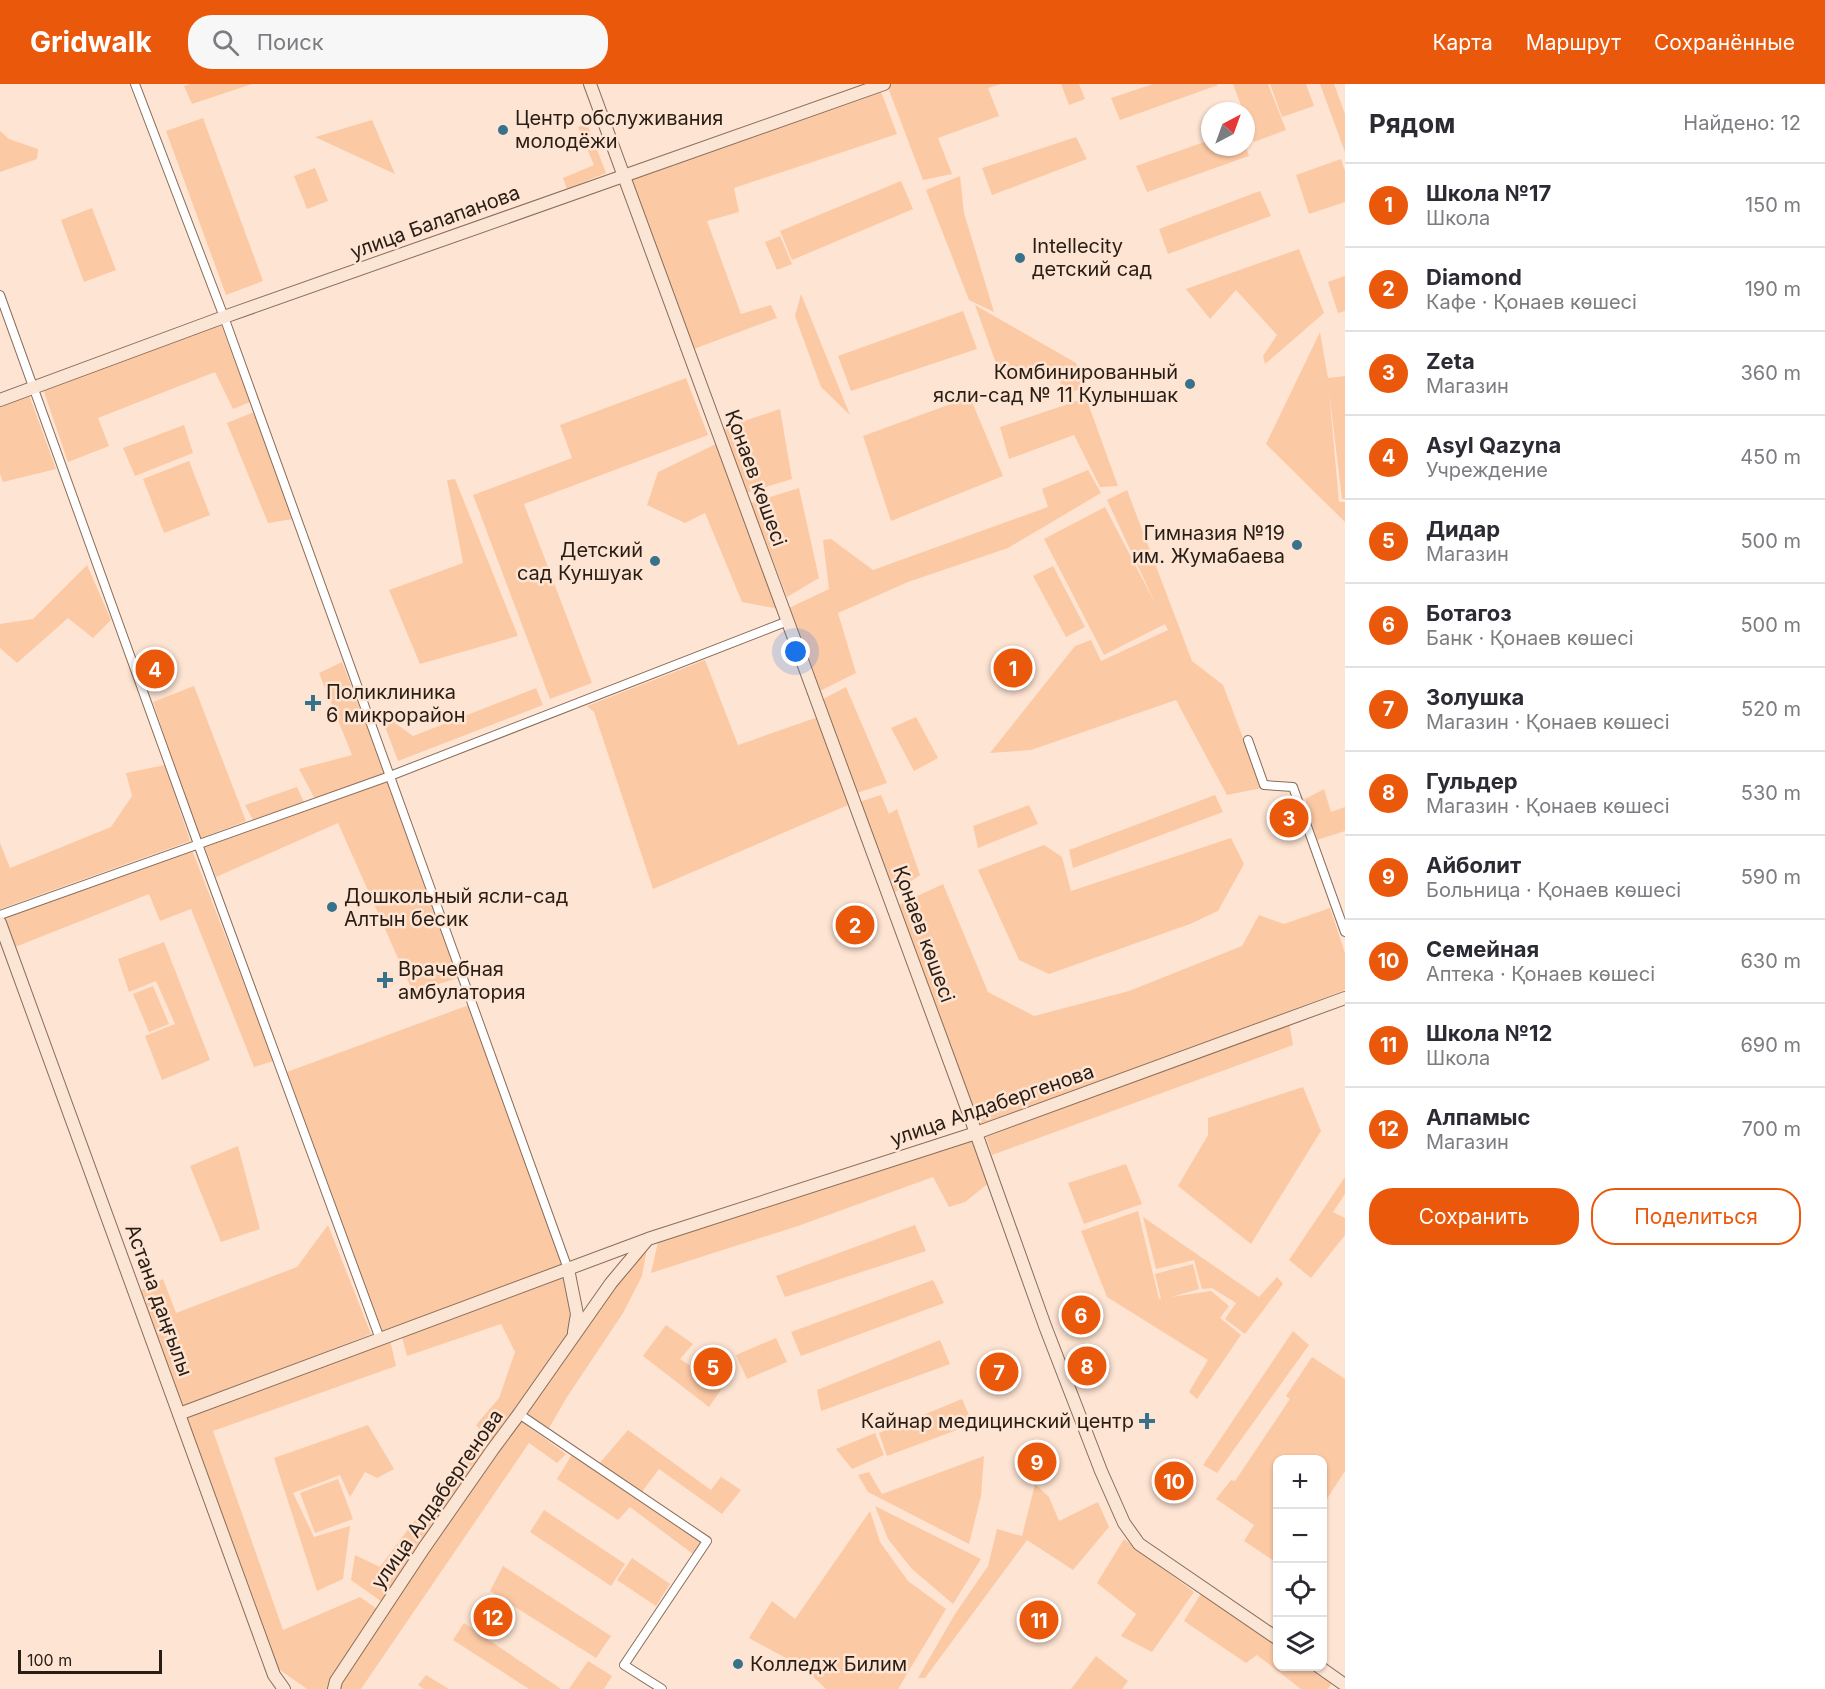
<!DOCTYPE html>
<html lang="ru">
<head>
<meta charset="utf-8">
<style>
  body { margin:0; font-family:Inter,sans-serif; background:#f7f7f7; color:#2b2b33 }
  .controls { position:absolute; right:18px; bottom:18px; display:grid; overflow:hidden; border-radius:12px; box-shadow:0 2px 4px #0004 }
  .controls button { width:54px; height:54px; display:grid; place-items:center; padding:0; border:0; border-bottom:2px solid #e1e1e2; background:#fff; color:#2b2b33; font:30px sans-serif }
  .compass { position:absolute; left:1201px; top:18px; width:54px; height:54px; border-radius:50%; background:#fff; box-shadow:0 2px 4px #0004; rotate:41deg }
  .scale { position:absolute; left:18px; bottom:15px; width:144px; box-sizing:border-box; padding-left:6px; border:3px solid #291e16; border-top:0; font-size:16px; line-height:21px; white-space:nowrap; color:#291e16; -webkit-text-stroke:4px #fee4d2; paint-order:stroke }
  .you { position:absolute; left:796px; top:568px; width:21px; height:21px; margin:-15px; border:4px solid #fff; border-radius:50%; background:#1a73e8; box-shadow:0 0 0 9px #1a73e833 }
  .badge { display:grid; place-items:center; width:39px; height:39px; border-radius:50%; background:#ea580c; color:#fff; font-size:20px; font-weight:700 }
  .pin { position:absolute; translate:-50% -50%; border:3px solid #fff; box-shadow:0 2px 6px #0006 }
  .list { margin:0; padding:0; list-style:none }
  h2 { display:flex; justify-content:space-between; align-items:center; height:78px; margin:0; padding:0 24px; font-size:26px }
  h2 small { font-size:20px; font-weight:400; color:#7c7c81 }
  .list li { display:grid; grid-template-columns:39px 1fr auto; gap:18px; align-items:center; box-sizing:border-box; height:84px; padding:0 24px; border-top:2px solid #e1e1e2 }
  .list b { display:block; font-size:22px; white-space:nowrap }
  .list p { margin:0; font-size:20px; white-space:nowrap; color:#7c7c81 }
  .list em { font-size:20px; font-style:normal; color:#7c7c81 }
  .actions { display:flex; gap:12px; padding:18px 24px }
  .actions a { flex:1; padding:14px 0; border:2px solid #ea580c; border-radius:24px; text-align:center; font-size:21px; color:#ea580c }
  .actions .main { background:#ea580c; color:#fff }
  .icon { flex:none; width:33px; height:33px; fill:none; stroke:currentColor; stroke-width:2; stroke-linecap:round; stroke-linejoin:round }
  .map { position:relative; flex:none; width:1345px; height:1605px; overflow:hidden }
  header { display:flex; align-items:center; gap:36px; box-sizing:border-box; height:84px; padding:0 30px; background:#ea580c; color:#fff }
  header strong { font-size:28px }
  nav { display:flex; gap:33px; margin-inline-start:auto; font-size:21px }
  .search { width:420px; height:54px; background:#f7f7f7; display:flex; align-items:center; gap:15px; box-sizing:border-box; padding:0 21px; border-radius:24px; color:#7c7c81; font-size:22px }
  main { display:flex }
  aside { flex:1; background:#fff }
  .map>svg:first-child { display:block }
  .green { fill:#fcc9a5 }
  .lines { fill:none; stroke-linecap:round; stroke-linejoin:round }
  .street-casing { stroke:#896d59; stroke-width:10 }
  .secondary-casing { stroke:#896d59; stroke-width:14 }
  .street { stroke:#fff; stroke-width:8 }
  .secondary { stroke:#fbe5d5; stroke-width:12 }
  .poi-dot { fill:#37728a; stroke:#fee4d2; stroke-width:2 }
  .labels { text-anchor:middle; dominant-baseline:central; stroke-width:5; stroke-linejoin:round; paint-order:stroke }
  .poi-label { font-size:20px; fill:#291e16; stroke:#fee4d2; text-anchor:start }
  .street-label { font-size:20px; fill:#291e16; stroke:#fee4d2 }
</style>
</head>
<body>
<header>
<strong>Gridwalk</strong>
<div class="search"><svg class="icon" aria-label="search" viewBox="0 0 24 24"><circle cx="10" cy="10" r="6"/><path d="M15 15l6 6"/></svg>Поиск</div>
<nav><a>Карта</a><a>Маршрут</a><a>Сохранённые</a></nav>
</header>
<main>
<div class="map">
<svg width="1345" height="1605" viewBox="0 0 1345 1605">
  <rect width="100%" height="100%" fill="#fee4d2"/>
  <g class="green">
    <polygon points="190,0 252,0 192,20 184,2"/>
    <polygon points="890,0 1001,0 988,4 999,32 938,54 952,90 923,96 887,1"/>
    <polygon points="1061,0 1079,0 1085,15 1069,21"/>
    <polygon points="1153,0 1217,0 1218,1 1120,36 1111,14"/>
    <polygon points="1233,0 1268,0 1286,46 1254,58 1246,36 1246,27 1243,27"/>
    <polygon points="1270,0 1306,0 1314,22 1282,33"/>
    <polygon points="1320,0 1334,0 1345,30 1345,68"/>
    <polygon points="880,5 897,50 734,104 739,128 707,137 741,230 771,221 777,234 691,266 628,92"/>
    <polygon points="203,34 263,197 226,211 166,47"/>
    <polygon points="372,36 395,90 315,53"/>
    <polygon points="587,40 606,89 567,105 563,94 594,81 578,43"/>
    <polygon points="0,47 9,55 38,65 37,75 0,88"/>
    <polygon points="1076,53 1087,75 992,111 982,84"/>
    <polygon points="1210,56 1210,63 1246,63 1249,72 1147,108 1136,82"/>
    <polygon points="1341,75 1345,87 1345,118 1309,130 1296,91"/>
    <polygon points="315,84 328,117 307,125 294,92"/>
    <polygon points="960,92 964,129 994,228 969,216 926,106"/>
    <polygon points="901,97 913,125 792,176 780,147"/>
    <polygon points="1260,107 1271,132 1168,170 1159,145"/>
    <polygon points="92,124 116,186 84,198 61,136"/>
    <polygon points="780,152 792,180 777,186 765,158"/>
    <polygon points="1299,165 1324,229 1265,280 1263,272 1277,251 1236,206 1210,235 1186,205"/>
    <polygon points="1345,192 1345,227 1338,229 1328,198"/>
    <polygon points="801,210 850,331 821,303 795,232"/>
    <polygon points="975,221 1076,279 1085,304 1066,309 1053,286 1002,296"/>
    <polygon points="963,227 977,265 851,307 838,272"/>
    <polygon points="221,241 250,318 233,325 215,288 98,334 109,362 68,378 43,305"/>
    <polygon points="1320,248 1328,294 1345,292 1345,415 1342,415 1329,307 1339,418 1345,418 1345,438 1266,360"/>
    <polygon points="686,294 708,351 524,420 592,599 550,615 473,411 572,374 560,341"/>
    <polygon points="29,311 56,385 3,398 0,390 0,322"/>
    <polygon points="970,313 1003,392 891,437 863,352"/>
    <polygon points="1086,314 1118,402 1100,403 1074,351 1009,375 1000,343"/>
    <polygon points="780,325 792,395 746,409 723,344"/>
    <polygon points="254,328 293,435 268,439 227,339"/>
    <polygon points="184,341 193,369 135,392 123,364"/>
    <polygon points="718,359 779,525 742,518 705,429 685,439 647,421 658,388"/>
    <polygon points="189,377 210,431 164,449 143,395"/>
    <polygon points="1088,386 1101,409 1008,464 908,498 838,529 856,589 820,607 787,525 829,505 823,456 831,455 873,486 1048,423 1042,405"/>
    <polygon points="455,395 518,552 420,580 389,506 463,479 447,396"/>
    <polygon points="799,404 819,494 787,513 751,419"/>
    <polygon points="1127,406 1192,577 1223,601 1262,704 1227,711 1176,616 1031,666 990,669 1075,562 1091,556 1101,577 1168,546 1165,540 1104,571 1044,455 1105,423 1156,521 1107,416"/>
    <polygon points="87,481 111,536 93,554 68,534 17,579 0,564 0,540 33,535"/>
    <polygon points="1053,482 1085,543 1066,553 1033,492"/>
    <polygon points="705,576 738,661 818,633 848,721 653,805 594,628 587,622"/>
    <polygon points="342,578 385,689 315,715 299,685 352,671 319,589"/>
    <polygon points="194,602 246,737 199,755 153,618"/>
    <polygon points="846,603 887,699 857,709 823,615"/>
    <polygon points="536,604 543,621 398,677 379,627 413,652"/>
    <polygon points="916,633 938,674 914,687 891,644"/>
    <polygon points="165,681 190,757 0,825 0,759 10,784 111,743 132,712 126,689"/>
    <polygon points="388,698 458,894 413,908 338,739 216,793 205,763"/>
    <polygon points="297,703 304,718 253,736 245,721"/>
    <polygon points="1324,705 1331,728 1345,723 1345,747 1317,756 1305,715"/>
    <polygon points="881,711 889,730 897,725 920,791 895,808 859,718"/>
    <polygon points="1215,711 1223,728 1073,784 1069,766"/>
    <polygon points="1029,721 1038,740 978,764 973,742"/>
    <polygon points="1231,754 1244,780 1218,827 1190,840 1049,890 1019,876 978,786 1044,761 1062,773 1071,807"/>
    <polygon points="192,766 274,977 254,983 191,825 160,837 149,810 15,863 2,833"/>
    <polygon points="943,800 988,908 1034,932 1129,907 1242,862 1259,831 1284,840 1330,824 1345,869 1345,906 980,1043 898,821"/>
    <polygon points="164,858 210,976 162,996 145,952 175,940 156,897 129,908 118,875"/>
    <polygon points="153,902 169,940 149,948 133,910"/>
    <polygon points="469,921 564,1182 382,1247 287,988"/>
    <polygon points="1289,938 1293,961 992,1071 985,1050"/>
    <polygon points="1303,1003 1321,1047 1251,1160 1178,1102 1208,1051 1208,1034"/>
    <polygon points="973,1056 990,1098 965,1118 949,1123 933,1093 798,1142 651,1189 658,1158"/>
    <polygon points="238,1062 260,1145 221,1158 190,1082"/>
    <polygon points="1126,1080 1142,1120 1084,1140 1068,1099"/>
    <polygon points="1345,1093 1345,1110 1333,1128 1345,1134 1345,1151 1311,1194 1289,1176"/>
    <polygon points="1138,1127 1159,1215 1161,1215 1155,1190 1193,1180 1199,1205 1171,1213 1211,1207 1229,1222 1220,1234 1241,1251 1197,1315 1189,1308 1208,1276 1107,1213 1081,1147"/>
    <polygon points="1143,1133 1259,1213 1277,1193 1283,1200 1245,1250 1225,1235 1236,1219 1212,1204 1202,1205 1194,1176 1156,1185"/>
    <polygon points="328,1141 371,1250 184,1324 140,1207 163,1195 176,1229 297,1183"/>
    <polygon points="915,1141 926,1167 785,1213 776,1192"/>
    <polygon points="648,1158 642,1192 623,1229 567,1313 549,1344 525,1329"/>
    <polygon points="567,1190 571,1247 493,1361 476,1341 499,1314 515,1268 501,1240 407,1272 402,1253"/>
    <polygon points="933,1196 944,1219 801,1272 791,1248"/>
    <polygon points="666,1241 693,1260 680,1275 723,1303 709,1323 643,1272"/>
    <polygon points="1293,1247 1309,1261 1217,1389 1203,1381"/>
    <polygon points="776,1254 787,1278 747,1295 736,1271"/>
    <polygon points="390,1256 396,1282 213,1347 283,1546 360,1513 380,1527 329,1605 307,1605 273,1581 184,1333"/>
    <polygon points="940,1256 950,1280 821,1327 817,1306"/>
    <polygon points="1312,1273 1345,1295 1345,1387 1323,1421 1322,1376 1278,1376 1277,1479 1244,1457 1254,1441 1216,1415 1231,1396 1235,1397 1290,1315 1286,1312"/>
    <polygon points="962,1315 973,1340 887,1372 879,1349"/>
    <polygon points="521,1337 566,1370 557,1379 529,1359 361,1605 337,1605 338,1599"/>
    <polygon points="368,1341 394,1385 377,1394 365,1388 350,1413 340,1391 293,1409 314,1453 350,1442 343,1495 317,1507 274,1374"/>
    <polygon points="628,1346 711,1406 721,1393 741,1406 722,1430 659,1385 641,1409 598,1381"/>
    <polygon points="875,1349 884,1371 852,1385 836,1365"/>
    <polygon points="473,1358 490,1368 385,1520 351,1496 355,1471 380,1483"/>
    <polygon points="573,1369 702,1458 693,1470 630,1423 618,1436 557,1395"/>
    <polygon points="984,1372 981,1412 969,1460 868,1408 858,1391 869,1388 882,1410"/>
    <polygon points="338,1395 353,1435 315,1449 300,1409"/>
    <polygon points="1035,1400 1049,1413 1059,1437 1098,1418 1109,1443 1073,1486 1027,1456 925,1594 918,1594 955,1530 988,1482 997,1445 1022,1452"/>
    <polygon points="875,1422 981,1475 953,1520 912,1485 888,1455"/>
    <polygon points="544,1426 625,1480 611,1502 530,1448"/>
    <polygon points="870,1427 880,1458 908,1497 946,1525 898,1605 826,1605 804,1584 749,1554 772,1517 795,1535"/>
    <polygon points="1124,1455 1194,1508 1152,1568 1121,1552 1136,1530 1097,1499"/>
    <polygon points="632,1474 670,1500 656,1522 617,1496"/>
    <polygon points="503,1482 611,1552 596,1574 490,1507"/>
    <polygon points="1203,1506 1277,1557 1278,1582 1314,1583 1334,1596 1328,1605 1301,1605 1257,1571 1246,1579 1184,1537"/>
    <polygon points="464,1539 561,1605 529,1605 453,1556"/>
    <polygon points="1096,1572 1128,1597 1122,1605 1071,1605"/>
    <polygon points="588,1577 612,1592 604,1605 569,1605"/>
    <polygon points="426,1591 449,1605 424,1605 418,1601"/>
  </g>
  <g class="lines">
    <defs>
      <g id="street">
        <polyline points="135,0 224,233 568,1185"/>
        <polyline points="0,211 198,760 380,1255"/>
        <polyline points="1248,656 1264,701 1293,703 1345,848"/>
        <polyline points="0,831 390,692 788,537"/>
        <polyline points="519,1330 707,1457 624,1581 662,1605"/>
      </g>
      <g id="secondary">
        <polyline points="590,0 976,1049 1045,1242 1101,1387 1124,1439 1139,1460 1278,1555"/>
        <polyline points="0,316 224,233 884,0"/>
        <polyline points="0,839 274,1591 284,1605"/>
        <polyline points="568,1185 577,1230 574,1248"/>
        <polyline points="179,1330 648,1155 976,1049 1345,914"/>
        <polyline points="1318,1582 1345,1601"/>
        <polyline points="334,1605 336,1597 424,1464 493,1365 519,1330 611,1199 647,1156"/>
      </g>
    </defs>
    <use href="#street" class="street-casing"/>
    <use href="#secondary" class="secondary-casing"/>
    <use href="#street" class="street"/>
    <use href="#secondary" class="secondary"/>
  </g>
  <g class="poi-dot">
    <circle cx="503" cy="46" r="6"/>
    <circle cx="1020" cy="174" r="6"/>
    <circle cx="1190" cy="300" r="6"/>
    <circle cx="1297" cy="461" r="6"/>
    <circle cx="655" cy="477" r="6"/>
    <path d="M310 610h6v6h6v6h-6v6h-6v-6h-6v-6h6z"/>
    <circle cx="332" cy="823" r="6"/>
    <path d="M382 887h6v6h6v6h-6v6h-6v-6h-6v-6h6z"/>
    <path d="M1144 1328h6v6h6v6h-6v6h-6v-6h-6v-6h6z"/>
    <circle cx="738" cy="1580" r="6"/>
  </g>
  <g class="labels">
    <g class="poi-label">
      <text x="515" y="34">Центр обслуживания<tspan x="515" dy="23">молодёжи</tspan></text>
      <text x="1032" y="162">Intellecity<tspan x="1032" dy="23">детский сад</tspan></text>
      <text x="1178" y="288" text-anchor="end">Комбинированный<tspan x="1178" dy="23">ясли-сад № 11 Кулыншак</tspan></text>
      <text x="1285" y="449" text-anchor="end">Гимназия №19<tspan x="1285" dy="23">им. Жумабаева</tspan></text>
      <text x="643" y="466" text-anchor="end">Детский<tspan x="643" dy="23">сад Куншуак</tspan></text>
      <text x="326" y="608">Поликлиника<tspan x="326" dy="23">6 микрорайон</tspan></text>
      <text x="344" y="812">Дошкольный ясли-сад<tspan x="344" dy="23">Алтын бесик</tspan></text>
      <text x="398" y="885">Врачебная<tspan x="398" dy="23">амбулатория</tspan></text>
      <text x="1134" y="1337" text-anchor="end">Кайнар медицинский центр</text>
      <text x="750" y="1580">Колледж Билим</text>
    </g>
    <g class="street-label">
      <text transform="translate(435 138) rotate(-20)">улица Балапанова</text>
      <text transform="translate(756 394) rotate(70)">Қонаев көшесі</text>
      <text transform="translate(924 850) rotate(70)">Қонаев көшесі</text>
      <text transform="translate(992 1021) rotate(-19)">улица Алдабергенова</text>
      <text transform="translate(159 1216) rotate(70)">Астана даңғылы</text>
      <text transform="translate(437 1415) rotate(-55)">улица Алдабергенова</text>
    </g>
  </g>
</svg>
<div class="controls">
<button>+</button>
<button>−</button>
<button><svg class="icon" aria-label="locate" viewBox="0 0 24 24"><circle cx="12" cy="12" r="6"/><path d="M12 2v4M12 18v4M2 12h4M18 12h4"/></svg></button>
<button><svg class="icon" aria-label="layers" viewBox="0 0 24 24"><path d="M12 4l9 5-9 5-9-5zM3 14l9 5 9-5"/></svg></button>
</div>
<svg class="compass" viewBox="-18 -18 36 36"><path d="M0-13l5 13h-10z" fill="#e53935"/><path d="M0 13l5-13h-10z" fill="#7c7c81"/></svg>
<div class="scale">100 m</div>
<div class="you"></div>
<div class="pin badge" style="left:1013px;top:584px">1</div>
<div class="pin badge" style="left:855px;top:841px">2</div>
<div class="pin badge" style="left:1289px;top:734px">3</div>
<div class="pin badge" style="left:155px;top:585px">4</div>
<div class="pin badge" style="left:713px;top:1283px">5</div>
<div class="pin badge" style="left:1081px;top:1231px">6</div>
<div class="pin badge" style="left:999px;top:1288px">7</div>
<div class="pin badge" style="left:1087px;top:1282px">8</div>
<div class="pin badge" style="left:1037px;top:1378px">9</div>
<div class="pin badge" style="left:1174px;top:1397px">10</div>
<div class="pin badge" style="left:1039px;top:1536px">11</div>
<div class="pin badge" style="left:493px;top:1533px">12</div>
</div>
<aside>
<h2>Рядом<small>Найдено: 12</small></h2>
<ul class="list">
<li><span class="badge">1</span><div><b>Школа №17</b><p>Школа</p></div><em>150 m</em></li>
<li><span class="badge">2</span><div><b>Diamond</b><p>Кафе · Қонаев көшесі</p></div><em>190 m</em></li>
<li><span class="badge">3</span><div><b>Zeta</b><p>Магазин</p></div><em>360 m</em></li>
<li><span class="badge">4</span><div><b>Asyl Qazyna</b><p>Учреждение</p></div><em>450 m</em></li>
<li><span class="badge">5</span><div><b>Дидар</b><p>Магазин</p></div><em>500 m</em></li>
<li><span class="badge">6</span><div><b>Ботагоз</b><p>Банк · Қонаев көшесі</p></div><em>500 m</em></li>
<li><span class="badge">7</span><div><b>Золушка</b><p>Магазин · Қонаев көшесі</p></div><em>520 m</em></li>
<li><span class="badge">8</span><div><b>Гульдер</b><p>Магазин · Қонаев көшесі</p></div><em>530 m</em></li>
<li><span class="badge">9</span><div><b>Айболит</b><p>Больница · Қонаев көшесі</p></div><em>590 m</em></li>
<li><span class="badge">10</span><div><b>Семейная</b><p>Аптека · Қонаев көшесі</p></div><em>630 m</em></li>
<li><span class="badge">11</span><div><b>Школа №12</b><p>Школа</p></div><em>690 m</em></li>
<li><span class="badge">12</span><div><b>Алпамыс</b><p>Магазин</p></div><em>700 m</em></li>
</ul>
<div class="actions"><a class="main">Сохранить</a><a>Поделиться</a></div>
</aside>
</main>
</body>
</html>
